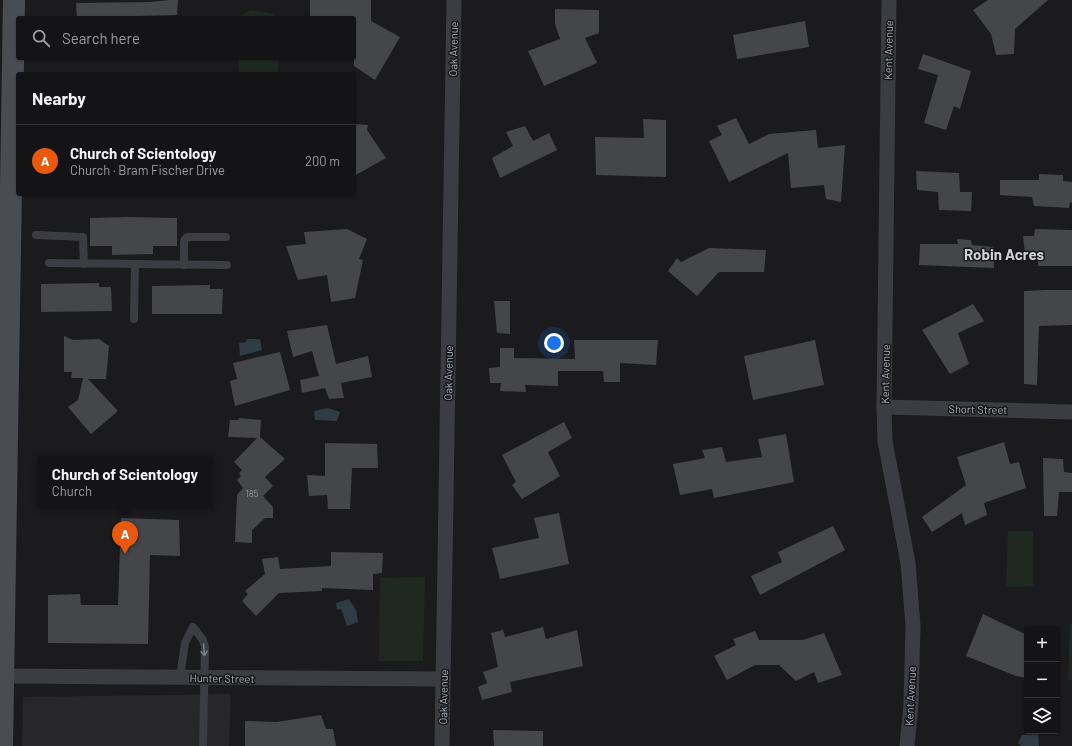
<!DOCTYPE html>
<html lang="en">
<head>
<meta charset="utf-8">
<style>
  body { margin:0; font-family:Barlow,sans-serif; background:#212123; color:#f1f3f6 }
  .controls { position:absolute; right:12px; bottom:12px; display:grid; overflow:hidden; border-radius:4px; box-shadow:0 1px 3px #0004 }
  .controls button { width:36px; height:36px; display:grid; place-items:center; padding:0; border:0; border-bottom:1px solid #333335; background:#141416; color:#f1f3f6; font:20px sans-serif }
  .you { position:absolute; left:554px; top:343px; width:14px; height:14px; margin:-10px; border:3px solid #fff; border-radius:50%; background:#1a73e8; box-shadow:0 0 0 6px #1a73e833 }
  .badge { display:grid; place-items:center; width:26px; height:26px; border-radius:50%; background:#ea580c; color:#fff; font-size:13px; font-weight:700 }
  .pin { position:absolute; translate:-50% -33px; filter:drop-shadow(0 1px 2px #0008) }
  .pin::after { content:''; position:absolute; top:21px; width:14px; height:12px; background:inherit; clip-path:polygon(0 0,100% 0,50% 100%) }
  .popup { position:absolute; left:37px; top:456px; width:176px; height:52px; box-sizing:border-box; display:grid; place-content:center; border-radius:4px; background:#141416; filter:drop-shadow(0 1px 3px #0005); font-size:13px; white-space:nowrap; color:#9d9ea1 }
  .popup b { font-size:15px; color:#f1f3f6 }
  .popup::after { content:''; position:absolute; left:50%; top:100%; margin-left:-8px; border:8px solid transparent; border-top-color:#141416 }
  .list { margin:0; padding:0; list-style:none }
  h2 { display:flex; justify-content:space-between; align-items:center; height:52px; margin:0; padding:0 16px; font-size:17px }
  h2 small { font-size:13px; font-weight:400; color:#9d9ea1 }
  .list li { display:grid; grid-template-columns:26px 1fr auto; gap:12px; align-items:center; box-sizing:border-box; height:72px; padding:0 16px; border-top:1px solid #333335 }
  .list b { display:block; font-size:15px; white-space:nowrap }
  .list p { margin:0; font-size:13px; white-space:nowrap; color:#9d9ea1 }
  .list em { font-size:13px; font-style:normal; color:#9d9ea1 }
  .icon { flex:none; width:22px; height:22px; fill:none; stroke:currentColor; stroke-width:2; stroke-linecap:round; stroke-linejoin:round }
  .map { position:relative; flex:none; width:1072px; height:746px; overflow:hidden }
  .search { position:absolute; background:#141416; box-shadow:0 1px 3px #0004; left:16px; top:16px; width:340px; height:44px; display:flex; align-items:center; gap:10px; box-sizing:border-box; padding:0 14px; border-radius:4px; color:#9d9ea1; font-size:15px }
  .panel { position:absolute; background:#141416; box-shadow:0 1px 3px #0004; left:16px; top:72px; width:340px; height:124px; border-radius:4px }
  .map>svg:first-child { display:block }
  .built { fill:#27272a }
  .green { fill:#202921 }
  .water { fill:#2f3c43 }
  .building { fill:#45464a }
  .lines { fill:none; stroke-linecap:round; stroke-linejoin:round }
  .service { stroke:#3b3d43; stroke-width:8 }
  .minor { stroke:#3b3d43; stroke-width:15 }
  .secondary { stroke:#494c53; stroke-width:22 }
  .oneway { stroke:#7a7e86 }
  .labels { text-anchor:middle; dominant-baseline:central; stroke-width:3; stroke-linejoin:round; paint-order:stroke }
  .number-label { font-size:9px; fill:#9398a0 }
  .street-label { font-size:11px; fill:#adb3bd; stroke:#161618 }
  .district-label { font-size:15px; font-weight:bold; fill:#ced2d9; stroke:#161618 }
</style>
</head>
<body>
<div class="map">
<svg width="1072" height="746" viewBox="0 0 1072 746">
  <rect width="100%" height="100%" fill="#1b1b1d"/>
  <polygon class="built" points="231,694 229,746 22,746 23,697"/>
  <g class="green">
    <polygon points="250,10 273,14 278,18 238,18"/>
    <polygon points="238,58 278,58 278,74 239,74"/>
    <polygon points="1008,531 1033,531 1033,586 1006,587"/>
    <polygon points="425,577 423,661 379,661 380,578"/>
    <polygon points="1070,624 1072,624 1072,680 1068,680"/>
  </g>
  <g class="water">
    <polygon points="246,339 260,339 262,350 240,356 239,343 246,342"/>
    <polygon points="328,408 340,412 337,421 315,420 314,411"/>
    <polygon points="349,599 356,610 358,622 347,626 341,609 337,610 336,603"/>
    <polygon points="1038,734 1039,746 1021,746 1018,743 1022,735"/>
  </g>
  <g class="building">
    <polygon points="169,0 178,0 177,15 138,16 138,18 77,18 76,3 150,2"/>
    <polygon points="310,0 371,0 371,21 400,37 375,80 354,66 354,18 310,18"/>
    <polygon points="988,0 1048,0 1015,29 1014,54 996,55 991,34 973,10"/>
    <polygon points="555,9 599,10 599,33 585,38 597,63 544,86 528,51 560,39 555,24"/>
    <polygon points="805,21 809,47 737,59 733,35"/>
    <polygon points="923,54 971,71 960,109 954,106 946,130 924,123 938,75 918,69"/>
    <polygon points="736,118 749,144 769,134 816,130 818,148 845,145 841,202 826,199 824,185 791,188 788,153 729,182 709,141 722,135 717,126"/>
    <polygon points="643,119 666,120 666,177 596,175 595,137 644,138"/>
    <polygon points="354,124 368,125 367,130 386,158 354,176"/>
    <polygon points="525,126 533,141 549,133 557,150 500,178 492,158 513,146 506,132"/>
    <polygon points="916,171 959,173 960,192 972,192 971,211 939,210 938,192 917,190"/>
    <polygon points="1039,174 1063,175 1063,181 1072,182 1072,203 1070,202 1069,208 1034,206 1032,197 1000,195 1000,180 1039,180"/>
    <polygon points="128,217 177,218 177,246 153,246 153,254 112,255 112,246 90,246 90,218"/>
    <polygon points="347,229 367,239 359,259 363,260 355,298 331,302 327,275 298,280 286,246 306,244 304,232"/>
    <polygon points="1035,229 1072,230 1072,266 1038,266 1038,257 1025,254 1023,236 1034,236"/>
    <polygon points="957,239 971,240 972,245 993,247 994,268 919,265 920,244 958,244"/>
    <polygon points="709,248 766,250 764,272 719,272 697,296 668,271 677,258 681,262"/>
    <polygon points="99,283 99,287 111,287 112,311 41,312 41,284"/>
    <polygon points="210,285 210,289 223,289 222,314 152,314 152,286"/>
    <polygon points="1045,290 1072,290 1072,325 1039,326 1037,385 1024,384 1024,291"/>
    <polygon points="494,301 510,301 510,334 497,333"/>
    <polygon points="973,304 984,321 958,333 969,364 950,374 922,330"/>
    <polygon points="327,325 336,364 368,356 372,377 341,383 344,398 329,399 325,388 302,393 300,380 319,376 312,351 293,357 287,331"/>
    <polygon points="64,336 73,340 99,339 109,346 106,379 88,379 118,411 91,434 68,407 78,400 83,378 71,378 72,372 64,372"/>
    <polygon points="574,340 658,340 656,365 620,363 620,382 604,382 603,371 558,371 558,386 525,385 526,392 500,391 501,383 490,383 489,368 500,367 500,348 514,348 514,358 575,359"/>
    <polygon points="815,340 824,385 753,400 744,356"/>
    <polygon points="280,352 290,390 235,406 230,381 237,379 233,363"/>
    <polygon points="238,418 261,420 260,437 285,459 265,477 273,486 263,496 273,507 273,518 265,518 252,530 252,543 235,542 237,495 243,488 237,480 241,476 239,473 242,470 234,462 257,438 228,437 230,420 239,420"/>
    <polygon points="564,422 572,438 548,452 560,476 522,499 512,485 516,482 502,455"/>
    <polygon points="786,434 794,482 714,498 712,489 680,495 673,464 705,458 702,450 722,447 726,462 762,457 758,439"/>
    <polygon points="1004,442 1010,464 1019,462 1026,488 984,503 987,515 965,525 962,513 932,532 922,517 966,485 957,457"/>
    <polygon points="325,443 377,444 378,468 352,468 350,509 328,509 327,495 309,496 307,475 325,476"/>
    <polygon points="1043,458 1063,459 1064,472 1072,473 1072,492 1059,492 1057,516 1044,516"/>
    <polygon points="559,513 569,564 500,579 492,548 539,538 534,518"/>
    <polygon points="121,518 179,520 180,556 150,555 148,644 48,643 48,595 80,594 81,605 118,605"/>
    <polygon points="833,526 845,550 760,595 751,576 782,562 778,552"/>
    <polygon points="331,552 383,553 382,573 373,574 373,590 322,588 322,591 279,593 256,616 242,601 248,594 245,591 265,574 262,559 278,557 280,569 331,566"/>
    <polygon points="983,614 1027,635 1027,678 1016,676 966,656"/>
    <polygon points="543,627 546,639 577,630 583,666 510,682 512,692 482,700 478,687 487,683 483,672 498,667 491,633 503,630 505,637"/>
    <polygon points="755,631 759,640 803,640 824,633 842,675 818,683 814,672 796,681 779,665 755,665 727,680 714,656 736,645 733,639"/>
    <polygon points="321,715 326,729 333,729 336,746 245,746 245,721 277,722"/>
    <polygon points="493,730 543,731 543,746 494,746"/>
  </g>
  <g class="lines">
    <g class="service">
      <polyline points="36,235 83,237 84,264"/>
      <polyline points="49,263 227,265"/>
      <polyline points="184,265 184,241 187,237 226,237"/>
      <polyline points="134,319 135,264"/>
      <polyline points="180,677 185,643 193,627 203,640 205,647 203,746"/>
    </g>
    <g class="minor">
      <polyline points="889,0 884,407 885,441 908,563 913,626 911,704 907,746"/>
      <polyline points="884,407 1072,412"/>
      <polyline points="0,676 443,679"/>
      <polyline points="442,746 454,0"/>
    </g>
    <polyline class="secondary" points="2,746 14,0"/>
  </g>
  <defs><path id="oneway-shaft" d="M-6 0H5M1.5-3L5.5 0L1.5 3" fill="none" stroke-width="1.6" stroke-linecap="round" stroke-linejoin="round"/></defs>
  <use class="oneway" href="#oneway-shaft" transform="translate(204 650) rotate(86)"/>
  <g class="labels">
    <g class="number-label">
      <text x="252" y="493">185</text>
    </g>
    <g class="street-label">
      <text transform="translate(453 49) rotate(-89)">Oak Avenue</text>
      <text transform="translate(888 50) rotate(-89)">Kent Avenue</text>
      <text transform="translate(448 373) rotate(-89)">Oak Avenue</text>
      <text transform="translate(885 374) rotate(-89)">Kent Avenue</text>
      <text transform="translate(978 409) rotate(1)">Short Street</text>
      <text transform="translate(222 678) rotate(1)">Hunter Street</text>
      <text transform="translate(910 696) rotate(-87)">Kent Avenue</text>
      <text transform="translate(443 697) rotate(-89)">Oak Avenue</text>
    </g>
    <g class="district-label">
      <text x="1004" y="254">Robin Acres</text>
    </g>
  </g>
</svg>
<div class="controls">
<button>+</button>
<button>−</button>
<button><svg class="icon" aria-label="layers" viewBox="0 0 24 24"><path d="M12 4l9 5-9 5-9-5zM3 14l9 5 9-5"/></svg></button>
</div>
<div class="you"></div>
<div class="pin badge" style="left:125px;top:554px">A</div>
<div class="popup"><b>Church of Scientology</b>Church</div>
<div class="search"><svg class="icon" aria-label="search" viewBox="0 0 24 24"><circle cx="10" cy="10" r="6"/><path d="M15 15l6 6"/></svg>Search here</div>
<section class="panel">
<h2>Nearby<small></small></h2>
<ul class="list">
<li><span class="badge">A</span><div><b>Church of Scientology</b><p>Church · Bram Fischer Drive</p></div><em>200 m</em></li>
</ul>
</section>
</div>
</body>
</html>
